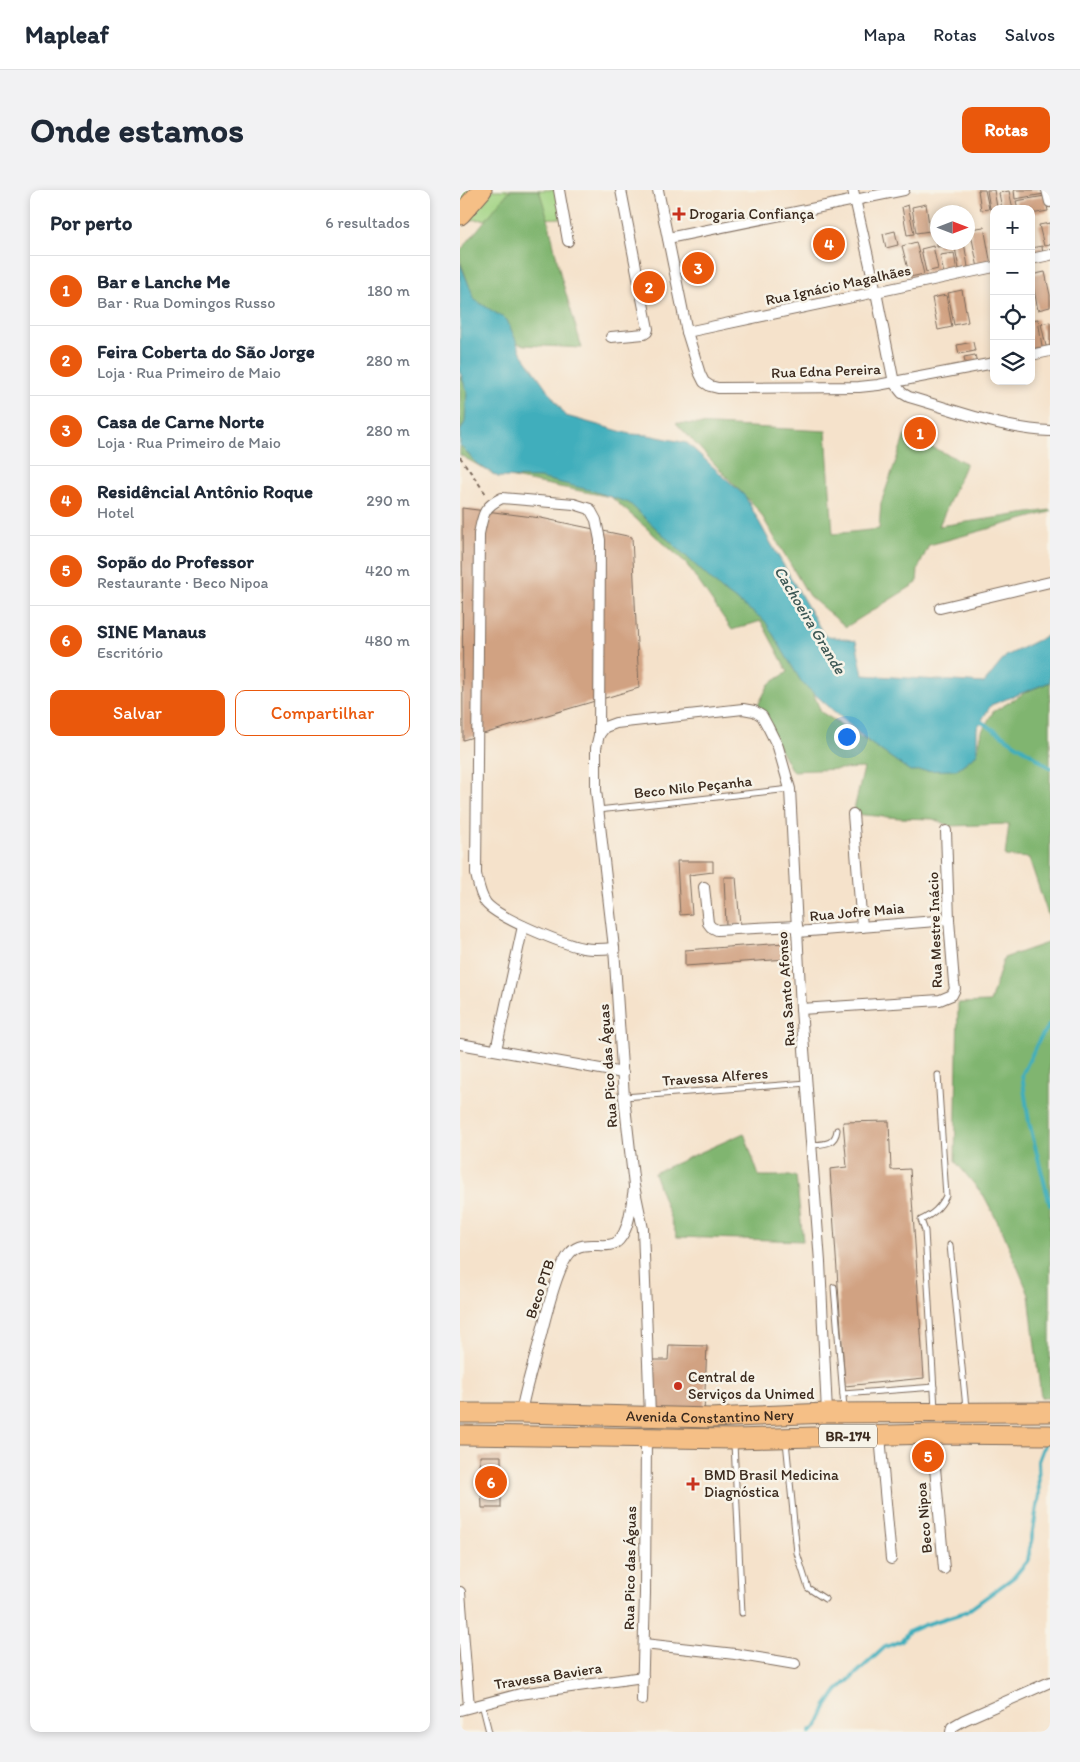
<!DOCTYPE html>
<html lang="pt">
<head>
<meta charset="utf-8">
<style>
  body { margin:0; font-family:Itim,sans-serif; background:#f2f2f3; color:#1f2937 }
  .controls { position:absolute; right:15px; top:15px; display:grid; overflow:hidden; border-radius:10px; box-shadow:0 2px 8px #0003 }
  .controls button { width:45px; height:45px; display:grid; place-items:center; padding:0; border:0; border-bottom:1px solid #e0e1e3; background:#fff; color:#1f2937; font:25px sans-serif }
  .compass { position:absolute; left:470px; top:15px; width:45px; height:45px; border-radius:50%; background:#fff; box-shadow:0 2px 8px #0003; rotate:90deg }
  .you { position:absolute; left:386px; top:546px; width:18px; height:18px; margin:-12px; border:4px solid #fff; border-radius:50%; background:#1a73e8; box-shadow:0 0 0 8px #1a73e833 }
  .badge { display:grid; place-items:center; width:32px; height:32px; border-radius:50%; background:#ea580c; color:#fff; font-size:16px; font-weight:700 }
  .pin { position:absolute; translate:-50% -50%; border:2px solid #fff; box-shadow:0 1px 5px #0006 }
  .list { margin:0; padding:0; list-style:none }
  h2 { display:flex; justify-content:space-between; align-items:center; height:65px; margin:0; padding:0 20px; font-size:21px }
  h2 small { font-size:16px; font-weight:400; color:#747a83 }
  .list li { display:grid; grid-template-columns:32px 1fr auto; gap:15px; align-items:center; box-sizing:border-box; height:70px; padding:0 20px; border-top:1px solid #e0e1e3 }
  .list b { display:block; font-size:19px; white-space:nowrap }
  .list p { margin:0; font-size:16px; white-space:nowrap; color:#747a83 }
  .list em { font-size:16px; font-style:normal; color:#747a83 }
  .actions { display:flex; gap:10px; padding:15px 20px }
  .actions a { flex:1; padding:11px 0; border:1px solid #ea580c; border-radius:10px; text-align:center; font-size:18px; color:#ea580c }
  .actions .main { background:#ea580c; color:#fff }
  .icon { flex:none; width:28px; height:28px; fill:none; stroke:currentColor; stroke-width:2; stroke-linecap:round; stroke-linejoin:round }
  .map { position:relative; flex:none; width:590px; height:1542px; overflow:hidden; border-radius:10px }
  header { display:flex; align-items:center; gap:30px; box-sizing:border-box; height:70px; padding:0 25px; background:#fff; border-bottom:1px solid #e0e1e3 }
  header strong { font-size:24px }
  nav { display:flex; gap:28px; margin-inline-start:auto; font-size:18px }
  .intro { display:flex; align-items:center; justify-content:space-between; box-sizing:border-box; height:120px; padding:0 30px }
  h1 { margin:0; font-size:35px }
  .button { padding:12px 22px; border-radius:10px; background:#ea580c; color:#fff; font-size:18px; font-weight:700 }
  main { display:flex; gap:30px; padding:0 30px }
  aside { flex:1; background:#fff; border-radius:10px; box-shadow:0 2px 8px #0003 }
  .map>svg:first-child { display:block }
  .green { fill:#a0d382; stroke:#6e7e50 }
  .forest { fill:#80b570; stroke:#5e7047 }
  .water { fill:#40aebc; stroke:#3e6c6d }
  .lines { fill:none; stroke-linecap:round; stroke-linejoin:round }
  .stream { stroke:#40aebc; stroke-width:4 }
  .building { fill:#d1a282 }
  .lane-casing { stroke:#7c6a5b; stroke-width:7 }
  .street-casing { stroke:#7c6a5b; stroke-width:12 }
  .highway-casing { stroke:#7c6a5b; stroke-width:21 }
  .path { stroke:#7c6a5b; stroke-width:2; stroke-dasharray:4 4; stroke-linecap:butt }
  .lane { stroke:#fff; stroke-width:5 }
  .street { stroke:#fff; stroke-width:10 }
  .highway { stroke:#f5bf86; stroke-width:19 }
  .poi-dot { fill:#c8321e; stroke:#f7f3e8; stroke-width:2 }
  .labels { text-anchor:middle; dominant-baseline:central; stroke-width:5; stroke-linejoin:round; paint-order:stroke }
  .shield { fill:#f7f3e8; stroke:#73665b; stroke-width:1 }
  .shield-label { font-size:14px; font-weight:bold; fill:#3b2a1e }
  .poi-label { font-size:15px; fill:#3b2a1e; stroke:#f7f3e8; text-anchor:start }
  .street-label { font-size:15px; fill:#3b2a1e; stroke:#f7f3e8 }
  .water-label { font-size:16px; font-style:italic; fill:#3d5855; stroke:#f7f3e8 }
</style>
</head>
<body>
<header>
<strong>Mapleaf</strong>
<nav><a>Mapa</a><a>Rotas</a><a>Salvos</a></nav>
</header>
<div class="intro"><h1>Onde estamos</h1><a class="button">Rotas</a></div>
<main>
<aside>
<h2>Por perto<small>6 resultados</small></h2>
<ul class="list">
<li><span class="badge">1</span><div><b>Bar e Lanche Me</b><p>Bar · Rua Domingos Russo</p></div><em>180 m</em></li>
<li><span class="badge">2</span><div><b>Feira Coberta do São Jorge</b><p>Loja · Rua Primeiro de Maio</p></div><em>280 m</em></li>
<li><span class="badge">3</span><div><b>Casa de Carne Norte</b><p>Loja · Rua Primeiro de Maio</p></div><em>280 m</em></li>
<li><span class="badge">4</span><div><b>Residêncial Antônio Roque</b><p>Hotel</p></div><em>290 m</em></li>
<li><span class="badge">5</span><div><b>Sopão do Professor</b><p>Restaurante · Beco Nipoa</p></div><em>420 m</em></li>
<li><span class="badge">6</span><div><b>SINE Manaus</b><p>Escritório</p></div><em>480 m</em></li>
</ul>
<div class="actions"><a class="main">Salvar</a><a>Compartilhar</a></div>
</aside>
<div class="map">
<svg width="590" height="1542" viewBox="0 0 590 1542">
  <rect width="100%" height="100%" fill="#f7f3e8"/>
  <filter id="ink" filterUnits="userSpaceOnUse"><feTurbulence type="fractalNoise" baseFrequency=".02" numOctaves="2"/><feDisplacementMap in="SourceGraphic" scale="10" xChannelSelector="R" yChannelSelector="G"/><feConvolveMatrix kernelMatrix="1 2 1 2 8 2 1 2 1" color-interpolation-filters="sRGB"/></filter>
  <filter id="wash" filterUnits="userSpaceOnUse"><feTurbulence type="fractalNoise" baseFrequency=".0096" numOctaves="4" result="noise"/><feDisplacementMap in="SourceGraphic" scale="20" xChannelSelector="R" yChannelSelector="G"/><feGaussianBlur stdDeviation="1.12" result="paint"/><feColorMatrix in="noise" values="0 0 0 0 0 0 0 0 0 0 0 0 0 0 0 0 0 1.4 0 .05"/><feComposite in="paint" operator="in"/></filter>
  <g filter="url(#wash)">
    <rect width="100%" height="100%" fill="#f5e2cb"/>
    <polygon class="green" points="0,0 101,0 105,28 0,30"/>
    <g class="forest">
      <polygon points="50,0 79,0 88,29 101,87 122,158 65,155 31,146 19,125 0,70 0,61"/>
      <polygon points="0,186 35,240 164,265 323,429 361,522 410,553 496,580 517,564 522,541 533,522 568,501 590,492 590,731 569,668 545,666 549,634 490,636 473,629 440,628 393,624 404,578 332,581 297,517 309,494 328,482 301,431 272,440 225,372 151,307 33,284 0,265"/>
      <polygon points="216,233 366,241 373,344 419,339 421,313 445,245 506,273 479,336 590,320 590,322 469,355 458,379 457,393 386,437 349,406 299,321"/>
      <polygon points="590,752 590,1208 581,1208 569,1105 543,1042 524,1006 495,971 498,813 530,812 544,768"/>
      <polygon points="284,943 299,986 336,986 343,1051 217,1047 194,983"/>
    </g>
    <polygon class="water" points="0,73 15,110 47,130 61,162 106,226 170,244 188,245 227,253 285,306 309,350 364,445 396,451 403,485 524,493 546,466 590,444 590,492 531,515 517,538 517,564 496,580 450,581 410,553 342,493 305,431 262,400 169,313 130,300 80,288 38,287 17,274 0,255 0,242 5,232 7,202 0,182"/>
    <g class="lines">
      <g class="stream">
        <polyline points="517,529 571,564 590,578"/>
        <polyline points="590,834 579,850 562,885 569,932 590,1015"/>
        <polyline points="350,1542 357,1537 366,1517 377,1501 425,1457 441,1451 448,1442 464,1435 506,1422 554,1387 568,1370 579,1305 578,1271 586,1250"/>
      </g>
    </g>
    <g id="blocks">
      <g class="building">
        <polygon points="518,0 525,0 529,19 521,20"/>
        <polygon points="527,0 534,0 537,17 530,19"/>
        <polygon points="554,0 583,0 584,4 555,9"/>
        <polygon points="549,1 553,19 542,19 539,3"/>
        <polygon points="585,6 588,21 571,24 571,19 558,19 556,11"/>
        <polygon points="466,14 470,41 456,43 452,17"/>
        <polygon points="448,15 454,44 447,45 442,17"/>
        <polygon points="501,15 503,22 487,22 486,19"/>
        <polygon points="590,33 590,55 584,56 579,35"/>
        <polygon points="524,37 531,75 518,78 510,39"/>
        <polygon points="435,41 438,55 426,58 423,44"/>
        <polygon points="456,52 464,84 450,87 442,56"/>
        <polygon points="477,52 492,52 492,55 477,57"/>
        <polygon points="494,52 504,52 508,77 499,79"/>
        <polygon points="473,56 478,79 466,82 461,59"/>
        <polygon points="582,56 583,66 571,68 571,58"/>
        <polygon points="494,63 497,82 484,84 480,65"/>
        <polygon points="585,82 590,105 590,117 578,120 571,85"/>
        <polygon points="502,100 508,132 494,135 488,103"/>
        <polygon points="486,105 492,137 478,140 472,108"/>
        <polygon points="578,129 582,157 571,159 571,130"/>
        <polygon points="590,132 590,156 586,156 581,134"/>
        <polygon points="513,152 515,161 499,164 497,155"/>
        <polygon points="515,165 517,175 506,178 504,167"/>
        <polygon points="2,318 81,328 172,347 179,498 3,550"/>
        <polygon points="217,671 253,671 253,682 229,685 232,724 220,725"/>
        <polygon points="264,687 276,687 280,735 266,735"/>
        <polygon points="325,753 327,769 225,776 225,760"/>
        <polygon points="429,931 431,980 450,979 464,1188 385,1196 370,979 387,977 383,932"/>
        <polygon points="209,1155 247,1156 244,1223 192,1223 192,1170 208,1170"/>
        <polygon points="20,1266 41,1266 41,1318 22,1318"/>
      </g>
    </g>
  </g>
  <g filter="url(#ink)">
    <use href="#blocks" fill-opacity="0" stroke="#7c6a5b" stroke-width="1"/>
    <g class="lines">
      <defs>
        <g id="lane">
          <polyline points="138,620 330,599"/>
          <polyline points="164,907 347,893"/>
          <path d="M351,955C364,954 375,955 377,940"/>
          <polyline points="490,1055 506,1218"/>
          <polyline points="374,1097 384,1218"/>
          <polyline points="383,1204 474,1197"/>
          <path d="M475,1219L465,1041L461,1030C473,1024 480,1018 486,1006L478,885"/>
          <polyline points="326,1251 337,1363 348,1398 365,1409"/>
          <polyline points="274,1253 282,1423"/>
          <polyline points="22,1514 29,1542"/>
        </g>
        <g id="street">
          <polyline points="99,0 108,51"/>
          <polyline points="198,0 227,142 240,184 244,192 250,196 258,198 399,197 418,195 534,173"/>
          <path d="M393,0L416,102L434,193L442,203L449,207C492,219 545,240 590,241"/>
          <polyline points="587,0 590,12"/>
          <polyline points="208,48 444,0"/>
          <polyline points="571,69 590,65"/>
          <polyline points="227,142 534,77"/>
          <polyline points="151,147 184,144 187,142 188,139 161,0"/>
          <polyline points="571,165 590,161"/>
          <polyline points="480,418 590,392"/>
          <path d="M139,545L140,350L136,330L130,319L114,314L42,308C23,317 23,325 19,344L16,684C18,693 20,705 26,713C38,728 103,754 123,758C134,760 144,759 154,758"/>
          <polyline points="393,624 402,737"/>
          <polyline points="244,697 248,733 251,737 257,740 337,736"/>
          <polyline points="337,742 489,730"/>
          <polyline points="341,819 480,810 492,805 495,799 494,793 489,730 486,641"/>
          <polyline points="0,854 163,883"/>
          <polyline points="36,860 63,736"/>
          <path d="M61,1223C65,1200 72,1178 78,1156C84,1135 96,1078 110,1063C124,1047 149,1062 159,1050C170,1038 171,1014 174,999"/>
          <polyline points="190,1226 183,1039 174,996 164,907 154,758 136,600 136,558 139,545 145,537 156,533 283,519 294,521 302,526 308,537 318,557 330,599 341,819 360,1072 367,1223"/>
          <polyline points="472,1244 484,1379"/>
          <polyline points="420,1246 431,1369"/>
          <polyline points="0,1402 9,1517"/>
          <polyline points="184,1454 275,1464 335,1474"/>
          <polyline points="182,1510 185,1403 186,1247"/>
          <polyline points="0,1520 60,1504 183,1487"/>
          <polyline points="491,1542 492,1537 504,1530 590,1492"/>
        </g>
        <g id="highway">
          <polyline points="0,25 22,0"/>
          <path id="s1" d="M0,1223H61L250,1228L367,1223L590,1222"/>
          <polyline points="0,1245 274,1249 472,1244 590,1245"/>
        </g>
      </defs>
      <use href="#lane" class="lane-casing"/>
      <use href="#street" class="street-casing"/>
      <use href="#highway" class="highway-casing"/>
      <polyline class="path" points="0,267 26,304"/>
      <use href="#lane" class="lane"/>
      <use href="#street" class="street"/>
      <use href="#highway" class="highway"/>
    </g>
  </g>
  <g class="poi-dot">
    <path d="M216.5 16.5h5v5h5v5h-5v5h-5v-5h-5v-5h5z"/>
    <circle cx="218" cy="1196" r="5"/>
    <path d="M230.5 1286.5h5v5h5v5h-5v5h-5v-5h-5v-5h5z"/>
  </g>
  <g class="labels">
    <rect class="shield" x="359" y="1234.5" width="58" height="23" rx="4"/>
    <g class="shield-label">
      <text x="388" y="1246">BR-174</text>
    </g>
    <g class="poi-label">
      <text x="229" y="24">Drogaria Confiança</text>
      <text x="228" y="1187">Central de<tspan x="228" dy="17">Serviços da Unimed</tspan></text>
      <text x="244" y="1285">BMD Brasil Medicina<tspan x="244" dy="17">Diagnóstica</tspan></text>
    </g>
    <g class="street-label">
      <text transform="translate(378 95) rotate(-12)">Rua Ignácio Magalhães</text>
      <text transform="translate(366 181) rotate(-2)">Rua Edna Pereira</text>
      <text transform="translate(233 597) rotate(-6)">Beco Nilo Peçanha</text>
      <text transform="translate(397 722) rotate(-5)">Rua Jofre Maia</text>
      <text transform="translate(475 740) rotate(-92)">Rua Mestre Inácio</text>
      <text transform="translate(326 799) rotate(-94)">Rua Santo Afonso</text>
      <text transform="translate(148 876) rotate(-94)">Rua Pico das Águas</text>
      <text transform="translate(255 887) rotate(-4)">Travessa Alferes</text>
      <text transform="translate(80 1099) rotate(-71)">Beco PTB</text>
      <text stroke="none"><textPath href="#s1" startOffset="250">Avenida Constantino Nery</textPath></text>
      <text transform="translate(464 1328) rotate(-95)">Beco Nipoa</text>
      <text transform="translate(170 1378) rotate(-89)">Rua Pico das Águas</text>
      <text transform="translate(88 1486) rotate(-9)">Travessa Baviera</text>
    </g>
    <g class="water-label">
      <text transform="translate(350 430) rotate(59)">Cachoeira Grande</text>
    </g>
  </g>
</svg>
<div class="controls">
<button>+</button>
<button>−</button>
<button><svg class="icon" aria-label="locate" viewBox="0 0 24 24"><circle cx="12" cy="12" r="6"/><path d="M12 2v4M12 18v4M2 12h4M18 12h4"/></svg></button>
<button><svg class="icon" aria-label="layers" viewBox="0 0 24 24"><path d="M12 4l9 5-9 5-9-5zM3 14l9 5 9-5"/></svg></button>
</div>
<svg class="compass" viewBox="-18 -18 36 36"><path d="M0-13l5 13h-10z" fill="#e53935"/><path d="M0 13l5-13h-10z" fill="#747a83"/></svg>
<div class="you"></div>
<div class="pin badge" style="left:460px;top:243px">1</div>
<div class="pin badge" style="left:189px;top:97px">2</div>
<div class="pin badge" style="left:238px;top:78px">3</div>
<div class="pin badge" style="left:369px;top:54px">4</div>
<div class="pin badge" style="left:468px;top:1266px">5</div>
<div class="pin badge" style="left:31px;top:1292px">6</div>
</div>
</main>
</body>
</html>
